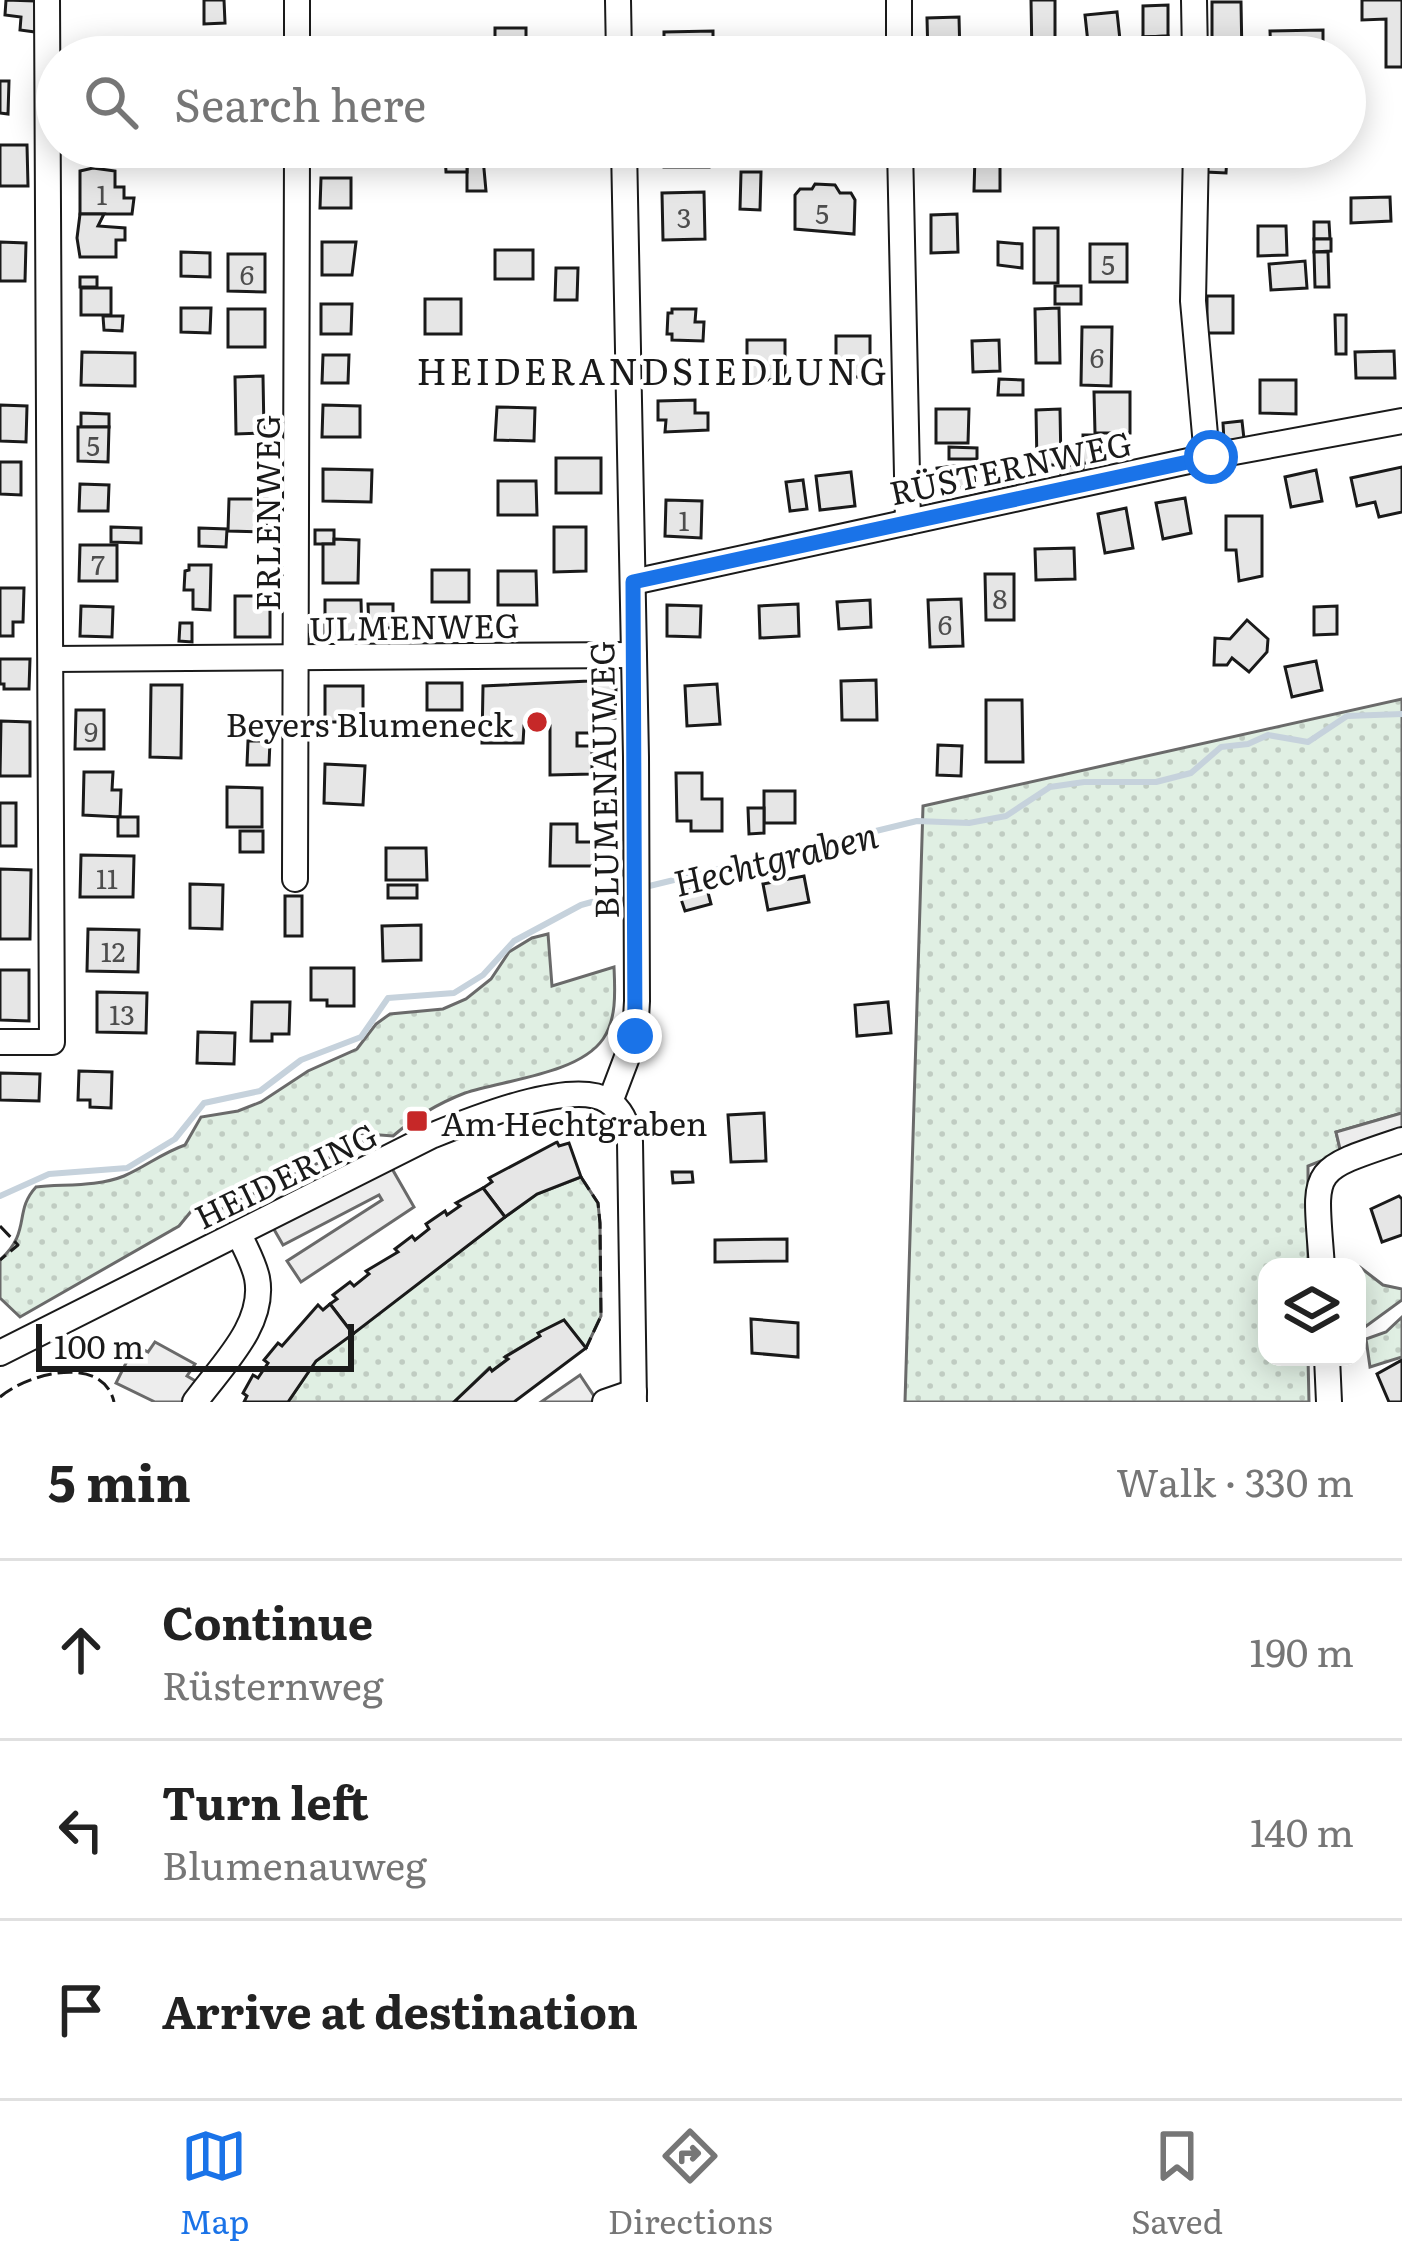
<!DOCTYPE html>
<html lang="en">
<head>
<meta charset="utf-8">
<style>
  body { margin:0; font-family:Literata,serif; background:#f6f6f6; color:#222 }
  .controls { position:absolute; right:36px; bottom:36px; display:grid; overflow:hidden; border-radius:24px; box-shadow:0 6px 30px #0003 }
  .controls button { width:108px; height:108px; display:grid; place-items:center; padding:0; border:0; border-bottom:3px solid #e0e0e0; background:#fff; color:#222; font:60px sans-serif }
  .scale { position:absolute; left:36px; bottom:30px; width:318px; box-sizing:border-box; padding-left:12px; border:6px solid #1a1a1a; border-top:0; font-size:33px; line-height:42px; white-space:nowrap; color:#1a1a1a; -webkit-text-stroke:9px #fff; paint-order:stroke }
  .stop { position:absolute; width:36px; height:36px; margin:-27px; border:9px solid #1a73e8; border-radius:50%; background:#fff }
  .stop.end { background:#1a73e8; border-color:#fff; box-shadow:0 3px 12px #0008 }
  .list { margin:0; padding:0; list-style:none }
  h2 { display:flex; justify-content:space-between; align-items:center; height:156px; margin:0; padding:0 48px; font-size:51px }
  h2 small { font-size:39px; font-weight:400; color:#767676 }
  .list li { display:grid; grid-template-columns:78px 1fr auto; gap:36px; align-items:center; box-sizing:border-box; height:180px; padding:0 48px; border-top:3px solid #e0e0e0 }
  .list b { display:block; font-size:45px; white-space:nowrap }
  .list p { margin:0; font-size:39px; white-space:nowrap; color:#767676 }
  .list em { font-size:39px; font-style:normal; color:#767676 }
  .icon { flex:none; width:66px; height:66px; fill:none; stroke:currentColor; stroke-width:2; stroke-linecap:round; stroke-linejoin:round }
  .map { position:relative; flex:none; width:1402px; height:1402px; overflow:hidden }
  .search { position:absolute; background:#fff; box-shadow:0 6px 30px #0003; left:36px; right:36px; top:36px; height:132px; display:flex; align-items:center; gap:30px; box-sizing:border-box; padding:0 42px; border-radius:66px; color:#767676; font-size:45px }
  .sheet { height:696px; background:#fff }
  nav { display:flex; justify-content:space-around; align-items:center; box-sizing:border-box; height:168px; border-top:3px solid #e0e0e0; background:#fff; font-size:33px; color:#767676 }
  nav a { display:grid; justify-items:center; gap:6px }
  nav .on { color:#1a73e8 }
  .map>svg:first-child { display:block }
  .grass { fill:url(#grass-dots); stroke:#6a6a6a; stroke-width:3 }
  .parking { fill:#ededed; stroke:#6a6a6a; stroke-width:3 }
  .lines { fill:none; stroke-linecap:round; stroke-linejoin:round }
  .stream { stroke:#c6d2dc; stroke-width:6 }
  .building { fill:#e6e6e6; stroke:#1a1a1a; stroke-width:3 }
  .minor-casing { stroke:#1a1a1a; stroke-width:28 }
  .minor { stroke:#fff; stroke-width:24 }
  .fence { stroke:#1a1a1a; stroke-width:3; stroke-dasharray:15 6; stroke-linecap:butt }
  .route { stroke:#1a73e8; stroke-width:15 }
  .poi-dot { fill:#c62828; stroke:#fff; stroke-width:4.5 }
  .labels { text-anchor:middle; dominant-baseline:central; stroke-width:9; stroke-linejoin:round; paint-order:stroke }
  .number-label { font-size:27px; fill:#4d4d4d }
  .street-label { font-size:33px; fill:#1a1a1a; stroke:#fff }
  .poi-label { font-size:33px; fill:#1a1a1a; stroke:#fff; text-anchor:end }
  .neighbourhood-label { font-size:36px; letter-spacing:3px; fill:#1a1a1a; stroke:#fff }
  .water-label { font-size:36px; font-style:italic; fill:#1a1a1a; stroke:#fff }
</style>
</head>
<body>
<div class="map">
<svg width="1402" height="1402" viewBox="0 0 1402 1402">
  <defs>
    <pattern id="grass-dots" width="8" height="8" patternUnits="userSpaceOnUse" patternTransform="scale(3)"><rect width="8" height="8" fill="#e0efe3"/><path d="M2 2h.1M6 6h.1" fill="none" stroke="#c0ccc2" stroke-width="1.8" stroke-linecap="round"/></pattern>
  </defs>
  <rect width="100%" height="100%" fill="#fff"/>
  <g class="grass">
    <polygon points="1402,699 1402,1113 1336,1132 1341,1153 1308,1166 1308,1267 1267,1267 1267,1357 1308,1357 1309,1402 905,1402 923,806"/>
    <path d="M548,934L552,986L614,967C615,990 617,1019 603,1039C579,1074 504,1080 465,1093C439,1103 414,1118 393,1136L354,1133L193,1209L179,1226L20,1317L0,1298V1260C32,1231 13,1212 36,1187C64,1184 97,1187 124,1176C145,1167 162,1153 185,1145L201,1117L238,1111L261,1102L308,1071L357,1049L376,1024L390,1014L443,1009L466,999L491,979L509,952L532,938Z"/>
    <polygon points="581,1177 598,1203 600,1223 601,1316 586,1348 564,1321 539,1333 540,1336 506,1356 508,1359 492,1371 489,1368 454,1402 288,1402 316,1361 505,1217 537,1194"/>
    <polygon points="1361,1268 1383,1285 1402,1289 1402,1300 1365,1327"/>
    <polygon points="1402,1317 1402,1357 1370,1367 1366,1339 1386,1332"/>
  </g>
  <g class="parking">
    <polygon points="1402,1113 1402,1131 1341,1153 1336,1132"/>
    <polygon points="367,1140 377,1164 387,1160 414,1207 301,1282 287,1261 382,1200 379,1195 283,1245 268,1219 214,1246 200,1219"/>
    <polygon points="155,1342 195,1364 187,1376 206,1387 206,1402 155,1402 116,1383 135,1345 148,1352"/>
    <polygon points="580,1375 598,1402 541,1402"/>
  </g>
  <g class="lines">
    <g class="stream">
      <polyline points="641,888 917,821 969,823 1006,816 1050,787 1084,782 1156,782 1191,773 1221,747 1248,744 1268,735 1308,742 1347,716 1402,714"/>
      <polyline points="0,1196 49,1174 127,1168 175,1139 204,1103 260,1091 301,1060 361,1037 388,998 454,993 483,975 514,941 581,905 628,892"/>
    </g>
  </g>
  <g class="building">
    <polygon points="6,0 35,1 35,32 20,30 21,17 5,15"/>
    <polygon points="204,0 224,0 225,23 204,24"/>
    <polygon points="1031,0 1055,0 1055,57 1032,57"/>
    <polygon points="1362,0 1402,0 1402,67 1386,67 1386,19 1362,20"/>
    <polygon points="1212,2 1241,2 1242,57 1212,57"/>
    <polygon points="1168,5 1168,36 1143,37 1143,6"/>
    <polygon points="1117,12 1120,40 1088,43 1085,15"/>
    <polygon points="959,17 960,57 928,57 927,18"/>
    <polygon points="495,28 526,28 526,38 534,39 534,57 495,57"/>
    <polygon points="1323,30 1323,57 1271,57 1270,31"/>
    <polygon points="713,31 713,57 664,57 664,32"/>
    <polygon points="1168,36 1168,57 1143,57 1143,37"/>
    <polygon points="797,44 798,57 756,57 756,54 780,51 779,46"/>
    <rect x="834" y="46" width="47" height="11"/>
    <polygon points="977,52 1011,52 1011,57 976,57"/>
    <polygon points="0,81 9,81 8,114 0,113"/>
    <polygon points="0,145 27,145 28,186 0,186"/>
    <polygon points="467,147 482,147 486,191 467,191"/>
    <rect x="482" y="147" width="50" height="13"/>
    <polygon points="663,147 709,147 709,167 664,167"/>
    <rect x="774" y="147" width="49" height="15"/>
    <rect x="921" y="147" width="21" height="14"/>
    <rect x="1032" y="147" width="25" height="9"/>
    <rect x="1128" y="147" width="42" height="7"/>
    <rect x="1310" y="147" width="19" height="12"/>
    <polygon points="445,154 467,154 467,172 446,172"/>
    <polygon points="1207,154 1227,155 1226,173 1206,172"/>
    <polygon points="975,156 1000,156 1000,191 974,191"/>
    <polygon points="93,168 115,171 115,187 124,187 124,198 134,198 132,214 80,214 80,171"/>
    <polygon points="741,172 761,172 760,210 740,209"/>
    <polygon points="321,178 351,178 351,208 320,208"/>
    <polygon points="815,184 835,185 840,193 851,193 855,200 854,234 795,229 795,195 800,189 812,189"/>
    <polygon points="704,192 705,239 663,240 662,193"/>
    <polygon points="1390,197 1391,221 1351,223 1351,198"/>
    <polygon points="80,214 104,214 98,226 125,228 125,240 116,240 116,257 80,257 77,238"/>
    <polygon points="957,214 958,252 931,253 931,215"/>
    <polygon points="1314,222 1329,222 1330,239 1314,239"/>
    <polygon points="1258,226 1286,226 1287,255 1258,256"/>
    <rect x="1034" y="228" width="24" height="55"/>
    <polygon points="1314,239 1331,239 1331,251 1314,252"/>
    <polygon points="0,242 26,243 25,281 0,281"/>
    <polygon points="322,242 356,242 352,275 322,275"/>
    <polygon points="998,242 1022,244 1022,268 998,265"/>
    <rect x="1090" y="244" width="37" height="38"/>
    <rect x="495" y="250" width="38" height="29"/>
    <polygon points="181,252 210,253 210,277 181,276"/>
    <polygon points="1314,252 1328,252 1329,287 1315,287"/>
    <polygon points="228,254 265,254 265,292 228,291"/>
    <polygon points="1305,261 1307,288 1271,290 1269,264"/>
    <polygon points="556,268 578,268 577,300 555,300"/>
    <rect x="80" y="277" width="17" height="10"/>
    <rect x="1055" y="286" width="26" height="18"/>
    <rect x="81" y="288" width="30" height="27"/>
    <rect x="1207" y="296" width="26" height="37"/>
    <rect x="425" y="299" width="36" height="35"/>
    <polygon points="321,304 352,304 351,334 321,334"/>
    <polygon points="181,308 211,308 210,333 181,332"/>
    <polygon points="1059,308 1060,363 1036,363 1035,309"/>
    <rect x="228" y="309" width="37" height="38"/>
    <polygon points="672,309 696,309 695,322 704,322 703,341 672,340 672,334 667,334 668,313 672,313"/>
    <polygon points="1335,315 1346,315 1346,354 1336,354"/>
    <polygon points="103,316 123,316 122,331 104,330"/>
    <polygon points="1082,327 1112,327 1111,386 1081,385"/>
    <polygon points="836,336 870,336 870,363 863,363 863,377 843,377 836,363"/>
    <rect x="747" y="340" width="38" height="40"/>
    <polygon points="999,340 1000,371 973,372 972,341"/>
    <polygon points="1394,351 1395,378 1356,378 1355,352"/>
    <polygon points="82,352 135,353 135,386 81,385"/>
    <polygon points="323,355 349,355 348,383 322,383"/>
    <polygon points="263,376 264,433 236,434 235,377"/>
    <polygon points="999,379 1023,380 1023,395 998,395"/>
    <polygon points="1260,380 1296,380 1296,414 1260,413"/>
    <polygon points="1094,392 1130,392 1130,433 1095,433"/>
    <polygon points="695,400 695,413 708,413 708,430 665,432 666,420 658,420 658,401"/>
    <polygon points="0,405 27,406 26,442 0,441"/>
    <polygon points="323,405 360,406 360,437 322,437"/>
    <polygon points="497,407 535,408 534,441 495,440"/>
    <polygon points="936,409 969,409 968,443 936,443"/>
    <polygon points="1060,409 1061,465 1037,465 1036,410"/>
    <polygon points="81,413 109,414 109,427 81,427"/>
    <polygon points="1242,421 1244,439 1224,441 1223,423"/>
    <polygon points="78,427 109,427 108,462 78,461"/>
    <polygon points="1083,435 1095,435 1094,463 1083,463"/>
    <polygon points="949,447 977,448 977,459 949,459"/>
    <rect x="556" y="458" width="45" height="35"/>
    <polygon points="0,462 21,462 21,495 0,494"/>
    <polygon points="973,464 975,486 939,490 937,468"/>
    <rect x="1061" y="465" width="22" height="10"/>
    <polygon points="1402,467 1402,512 1379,517 1375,502 1357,506 1351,478"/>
    <polygon points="323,469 372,470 371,502 323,501"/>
    <polygon points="1316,470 1322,501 1291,507 1285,477"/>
    <polygon points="851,472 855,506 820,510 816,476"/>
    <polygon points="803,480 807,509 790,511 786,482"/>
    <polygon points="498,481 536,481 537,515 498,515"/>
    <polygon points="80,484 109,485 108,511 79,511"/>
    <polygon points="1185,498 1191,533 1163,539 1156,503"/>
    <polygon points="229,499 267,499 266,532 228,531"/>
    <polygon points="666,500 702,501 701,538 665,536"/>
    <polygon points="1126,508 1133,548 1105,553 1098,514"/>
    <polygon points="1226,516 1262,516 1262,576 1239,581 1236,550 1226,550"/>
    <polygon points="111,527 141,528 141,543 111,542"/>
    <polygon points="554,527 586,527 586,571 554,572"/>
    <polygon points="199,528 227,529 226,547 199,546"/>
    <rect x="315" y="530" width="19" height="14"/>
    <polygon points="334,539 359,540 358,583 323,583 323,544 334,544"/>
    <polygon points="80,545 117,545 117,581 79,581"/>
    <polygon points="1074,548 1075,579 1036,580 1035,549"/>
    <polygon points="189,565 211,565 210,610 193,609 193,590 184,590 185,571 189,570"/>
    <rect x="432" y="570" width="37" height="32"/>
    <polygon points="498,571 536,571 537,605 498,605"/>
    <polygon points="985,574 1014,574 1014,620 986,620"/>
    <polygon points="0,588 24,588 23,622 13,622 13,636 0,636"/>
    <rect x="235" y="596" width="35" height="41"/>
    <polygon points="961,599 963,646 930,647 928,600"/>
    <polygon points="325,600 361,600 362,639 325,639"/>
    <polygon points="870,600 871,627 839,629 837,602"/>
    <polygon points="368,604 393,604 393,628 369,628"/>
    <polygon points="798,604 799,636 760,638 759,606"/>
    <polygon points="667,605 701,606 700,637 667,636"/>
    <polygon points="81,606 113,607 112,637 80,636"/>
    <polygon points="1337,606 1337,634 1314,635 1314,607"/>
    <polygon points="1247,620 1268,639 1267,652 1249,672 1232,658 1227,665 1214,665 1215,638 1230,639"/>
    <polygon points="180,623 192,623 192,642 179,641"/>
    <polygon points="0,659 30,659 29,689 4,689 4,684 0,684"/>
    <polygon points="1316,661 1322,690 1292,697 1285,667"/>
    <polygon points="590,671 600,671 616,688 615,718 591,718 592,733 577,733 577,746 592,746 592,774 550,775 550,726 524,726 523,743 482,743 483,686 589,681"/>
    <polygon points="876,680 877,720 842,720 841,681"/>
    <rect x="427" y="683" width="35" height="27"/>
    <polygon points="717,684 720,724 687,726 685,686"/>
    <polygon points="151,685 182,685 181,758 150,757"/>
    <rect x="325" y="686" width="38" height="36"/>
    <polygon points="986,700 1022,700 1023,762 986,762"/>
    <polygon points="76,710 104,710 104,749 75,749"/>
    <polygon points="1,721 30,722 30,776 0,776"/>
    <polygon points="248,741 270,741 269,765 247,765"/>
    <polygon points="938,745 962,746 961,776 937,775"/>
    <polygon points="325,764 365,766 363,805 324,803"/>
    <polygon points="84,772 113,772 112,790 121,790 120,817 83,815"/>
    <polygon points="676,773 702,773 702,799 722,799 722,831 691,831 691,821 677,821"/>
    <polygon points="227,787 262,788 262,827 227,827"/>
    <rect x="764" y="791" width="31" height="32"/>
    <rect x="0" y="803" width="16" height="43"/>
    <polygon points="748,808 764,808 764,833 749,834"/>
    <rect x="118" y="817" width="20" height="19"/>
    <polygon points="551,824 577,824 577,842 593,842 593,866 550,866"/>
    <rect x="240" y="831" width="23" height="21"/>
    <polygon points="386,848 426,848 427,880 386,880"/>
    <polygon points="81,855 134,856 133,897 80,897"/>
    <polygon points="0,869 31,870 30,939 0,939"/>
    <polygon points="804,876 809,902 768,910 763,884"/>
    <polygon points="190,884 223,885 222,929 190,928"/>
    <rect x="388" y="885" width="29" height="13"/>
    <polygon points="706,885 711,904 685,911 679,893"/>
    <rect x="285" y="896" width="17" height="40"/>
    <polygon points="421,925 421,960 383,961 382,926"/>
    <polygon points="88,929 139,930 138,972 87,971"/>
    <polygon points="311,968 354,968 354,1006 327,1006 327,1000 311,1000"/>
    <polygon points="0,970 29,970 29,1021 0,1020"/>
    <polygon points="97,992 147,993 146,1033 97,1032"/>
    <polygon points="252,1002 290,1002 289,1034 272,1034 272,1041 251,1041"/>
    <polygon points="888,1002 891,1033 857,1036 855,1005"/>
    <polygon points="198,1032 235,1033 234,1064 197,1063"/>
    <polygon points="79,1071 112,1072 111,1108 90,1107 90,1100 78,1100"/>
    <polygon points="0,1073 40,1074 39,1101 0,1100"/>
    <polygon points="764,1113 766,1161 731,1162 728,1115"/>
    <polygon points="557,1142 559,1146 569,1143 581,1177 537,1194 505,1217 483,1188 492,1182 489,1178"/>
    <polygon points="672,1172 692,1172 693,1182 673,1183"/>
    <polygon points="483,1188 505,1217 353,1334 330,1304 337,1299 333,1295 350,1282 354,1286 369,1274 366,1271 398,1252 395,1249 412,1236 415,1240 429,1229 426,1224 445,1211 447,1215 460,1206 456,1203"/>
    <polygon points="1399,1196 1402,1199 1402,1235 1382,1242 1371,1209"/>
    <polygon points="787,1239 787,1261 715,1262 715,1240"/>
    <polygon points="330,1304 353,1334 316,1361 288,1402 244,1402 247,1396 243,1393 253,1375 258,1378 268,1363 264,1360 278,1343 282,1346 318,1305 323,1310"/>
    <polygon points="751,1319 798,1323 798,1357 752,1353"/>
    <polygon points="564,1320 586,1348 514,1402 454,1402 490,1368 492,1371 508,1359 505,1357 540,1336 538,1333"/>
    <polygon points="1402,1360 1402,1402 1389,1402 1377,1374"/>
  </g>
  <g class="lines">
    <defs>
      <g id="minor">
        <polyline points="297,0 297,57"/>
        <polyline points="618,0 619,57"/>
        <polyline points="899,0 899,57"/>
        <polyline points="1194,0 1195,57"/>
        <polyline points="900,147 908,522"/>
        <polyline points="1196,147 1193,301 1207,457"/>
        <polyline points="633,582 1207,457 1402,421"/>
        <polyline points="52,659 634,655"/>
        <polyline points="295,879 297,147"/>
        <polyline points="0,1042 52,1042 47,0"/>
        <polyline points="610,1102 635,1036 637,1001 636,757 624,147"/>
        <path d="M1322,1267C1315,1167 1306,1172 1402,1140"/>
        <path d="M0,1353L431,1136C468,1121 572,1078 608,1101C622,1110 628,1127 630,1142L634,1402"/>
        <polyline points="1327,1357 1329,1402"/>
        <path d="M195,1402C220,1367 266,1325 257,1278C254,1263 245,1248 239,1234"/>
        <polyline points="605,1402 634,1392"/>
      </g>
    </defs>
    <use href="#minor" class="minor-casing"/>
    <use href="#minor" class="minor"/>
    <g class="fence">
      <polyline points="581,1177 598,1203 600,1223 601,1316 586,1348"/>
      <polyline points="0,1226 18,1245 0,1260"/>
      <path d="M0,1397C28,1373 103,1354 114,1402"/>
    </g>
  </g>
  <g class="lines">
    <polyline class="route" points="635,1036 633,582 1211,457"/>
  </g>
  <g class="poi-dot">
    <circle cx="537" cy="722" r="12"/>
    <rect x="405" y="1109" width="24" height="24" rx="6"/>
  </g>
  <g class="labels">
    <g class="number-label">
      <text x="102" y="193">1</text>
      <text x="822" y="212">5</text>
      <text x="684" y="216">3</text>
      <text x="1108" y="263">5</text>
      <text x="247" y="273">6</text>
      <text x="1097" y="356">6</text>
      <text x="93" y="444">5</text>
      <text x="684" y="519">1</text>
      <text x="98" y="563">7</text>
      <text x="1000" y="597">8</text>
      <text x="945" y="623">6</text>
      <text x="91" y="730">9</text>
      <text x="107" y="877">11</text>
      <text x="113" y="950">12</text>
      <text x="122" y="1013">13</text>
    </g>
    <g class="street-label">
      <text transform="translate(1010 466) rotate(-12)">RÜSTERNWEG</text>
      <text transform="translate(265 513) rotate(-90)">ERLENWEG</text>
      <text transform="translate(414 625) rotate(-1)">ULMENWEG</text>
      <text transform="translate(602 780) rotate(-91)">BLUMENAUWEG</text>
      <text transform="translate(285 1174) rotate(-26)">HEIDERING</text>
    </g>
    <g class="poi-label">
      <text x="513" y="722">Beyers Blumeneck</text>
      <text x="441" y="1121" text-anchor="start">Am Hechtgraben</text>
    </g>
    <g class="neighbourhood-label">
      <text x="653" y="369">HEIDERANDSIEDLUNG</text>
    </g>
    <g class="water-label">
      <text transform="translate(775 857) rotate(-14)">Hechtgraben</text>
    </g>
  </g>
</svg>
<div class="controls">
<button><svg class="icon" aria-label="layers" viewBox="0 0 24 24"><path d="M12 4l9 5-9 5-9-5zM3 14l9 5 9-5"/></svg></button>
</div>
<div class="scale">100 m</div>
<div class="stop" style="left:1211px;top:457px"></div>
<div class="stop end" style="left:635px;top:1036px"></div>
<div class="search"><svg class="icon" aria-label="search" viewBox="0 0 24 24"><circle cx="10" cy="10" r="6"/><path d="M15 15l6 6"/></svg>Search here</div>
</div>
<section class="sheet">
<h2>5 min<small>Walk · 330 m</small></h2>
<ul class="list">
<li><svg class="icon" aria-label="ahead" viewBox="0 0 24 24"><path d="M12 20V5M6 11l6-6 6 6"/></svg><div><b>Continue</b><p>Rüsternweg</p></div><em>190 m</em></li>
<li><svg class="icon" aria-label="left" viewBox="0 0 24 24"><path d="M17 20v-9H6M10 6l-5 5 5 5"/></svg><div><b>Turn left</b><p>Blumenauweg</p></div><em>140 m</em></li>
<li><svg class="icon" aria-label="arrive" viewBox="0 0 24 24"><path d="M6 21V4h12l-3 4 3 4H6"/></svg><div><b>Arrive at destination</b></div></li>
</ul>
</section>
<nav>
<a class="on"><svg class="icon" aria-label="map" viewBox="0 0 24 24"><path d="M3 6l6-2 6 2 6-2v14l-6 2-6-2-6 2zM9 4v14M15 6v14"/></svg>Map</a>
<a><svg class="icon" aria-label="directions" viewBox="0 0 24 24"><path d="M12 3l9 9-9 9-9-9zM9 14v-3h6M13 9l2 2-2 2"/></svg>Directions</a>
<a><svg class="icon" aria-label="saved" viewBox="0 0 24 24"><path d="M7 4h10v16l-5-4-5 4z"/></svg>Saved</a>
</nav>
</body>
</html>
